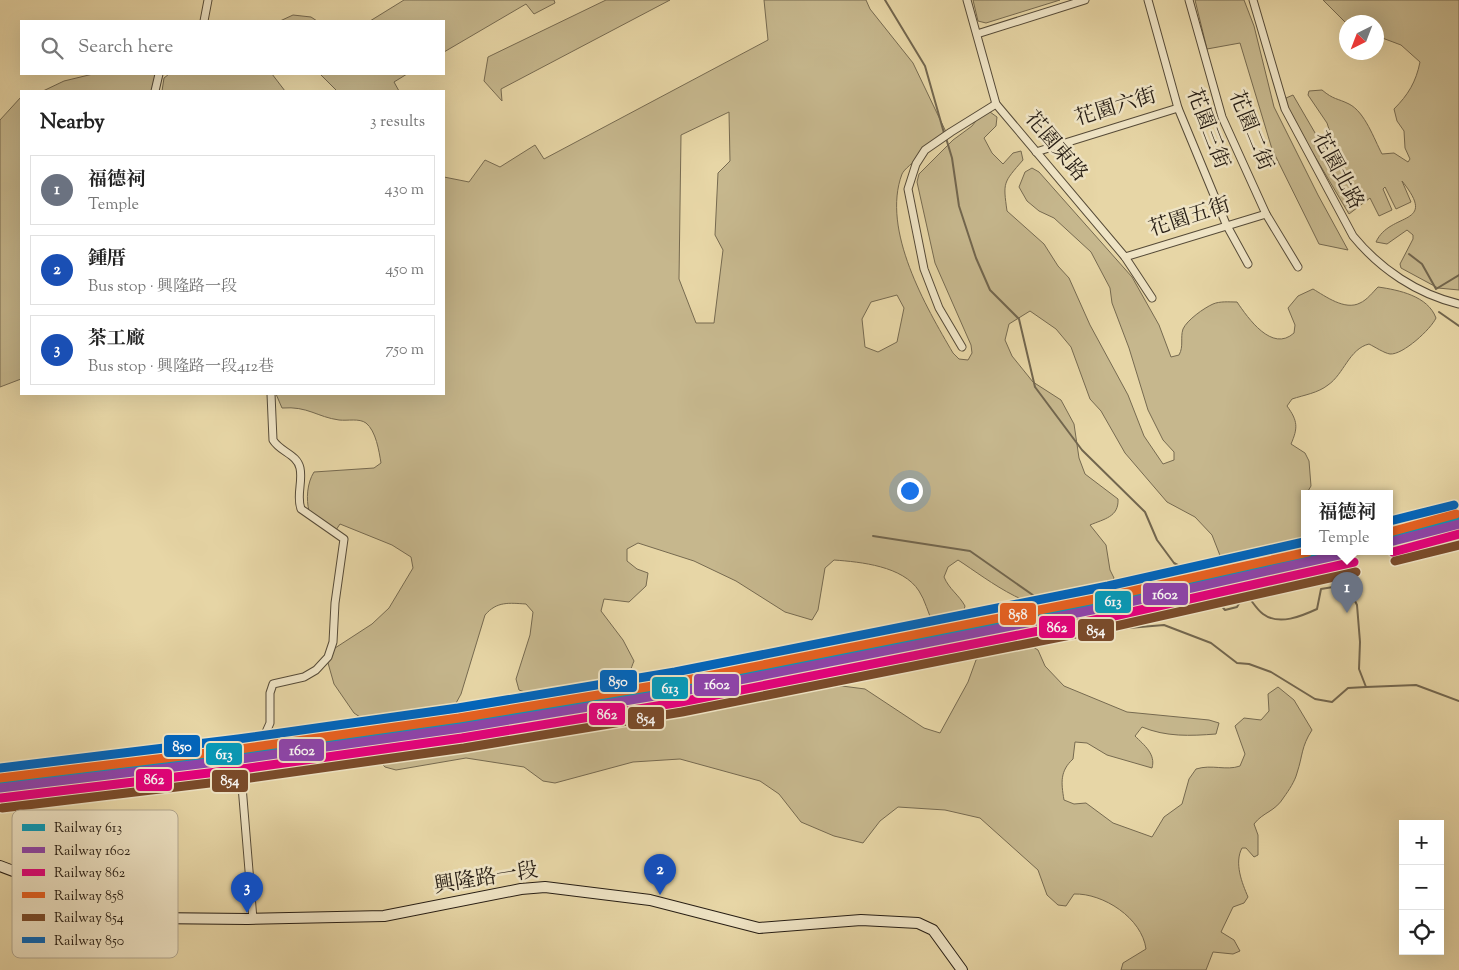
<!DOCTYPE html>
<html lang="en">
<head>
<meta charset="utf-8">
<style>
  body { margin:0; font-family:"Sorts Mill Goudy","Noto Serif TC",serif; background:#f6f6f6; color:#222 }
  .controls { position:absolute; right:15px; bottom:15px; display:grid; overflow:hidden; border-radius:0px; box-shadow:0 5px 20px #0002 }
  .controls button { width:45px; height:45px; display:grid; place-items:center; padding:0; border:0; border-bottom:1px solid #e0e0e0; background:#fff; color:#222; font:25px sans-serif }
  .compass { position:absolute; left:1339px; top:15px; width:45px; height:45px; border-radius:50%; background:#fff; box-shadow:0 5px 20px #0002; rotate:222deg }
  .you { position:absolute; left:909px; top:490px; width:18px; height:18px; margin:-12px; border:4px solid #fff; border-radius:50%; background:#1a73e8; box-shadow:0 0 0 8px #1a73e833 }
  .badge { display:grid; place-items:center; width:32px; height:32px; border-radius:50%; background:#1a73e8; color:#fff; font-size:16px; font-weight:700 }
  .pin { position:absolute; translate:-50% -41px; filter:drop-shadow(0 1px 2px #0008) }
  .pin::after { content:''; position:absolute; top:26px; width:18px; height:15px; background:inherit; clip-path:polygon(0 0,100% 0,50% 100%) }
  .popup { position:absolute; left:1301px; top:490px; width:92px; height:65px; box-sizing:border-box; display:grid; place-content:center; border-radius:0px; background:#fff; filter:drop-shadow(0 1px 4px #0005); font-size:16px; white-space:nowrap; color:#767676 }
  .popup b { font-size:19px; color:#222 }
  .popup::after { content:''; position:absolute; left:50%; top:100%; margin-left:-10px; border:10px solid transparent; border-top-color:#fff }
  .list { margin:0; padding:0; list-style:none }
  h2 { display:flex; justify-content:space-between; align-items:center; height:65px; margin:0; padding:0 20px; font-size:21px }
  h2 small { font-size:16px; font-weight:400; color:#767676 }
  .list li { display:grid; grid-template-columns:32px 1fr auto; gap:15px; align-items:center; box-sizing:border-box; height:70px; margin:0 10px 10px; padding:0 10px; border:1px solid #e0e0e0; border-radius:0px }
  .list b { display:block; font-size:19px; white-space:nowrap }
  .list p { margin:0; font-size:16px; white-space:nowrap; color:#767676 }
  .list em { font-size:16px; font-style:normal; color:#767676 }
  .icon { flex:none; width:28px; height:28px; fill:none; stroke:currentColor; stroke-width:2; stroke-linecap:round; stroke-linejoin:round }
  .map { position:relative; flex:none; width:1459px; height:970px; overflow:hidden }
  .search { position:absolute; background:#fff; box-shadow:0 5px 20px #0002; left:20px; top:20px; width:425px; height:55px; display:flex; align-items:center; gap:12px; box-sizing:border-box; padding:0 18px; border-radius:0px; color:#767676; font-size:19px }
  .panel { position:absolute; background:#fff; box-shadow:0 5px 20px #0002; left:20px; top:90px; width:425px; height:305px; border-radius:0px }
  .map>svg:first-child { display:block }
  .green { fill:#c6b78d; stroke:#766a50; fill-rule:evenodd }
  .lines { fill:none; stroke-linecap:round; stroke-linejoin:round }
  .stream { stroke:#72664e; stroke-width:2 }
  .street-casing { stroke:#564b38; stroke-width:9 }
  .secondary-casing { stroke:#261d14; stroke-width:12 }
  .street { stroke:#efe4c5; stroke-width:7 }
  .secondary { stroke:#efe4c5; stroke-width:10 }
  .rail-1-casing { stroke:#efe4c5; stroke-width:12 }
  .rail-2-casing { stroke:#efe4c5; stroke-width:12 }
  .rail-3-casing { stroke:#efe4c5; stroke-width:12 }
  .rail-4-casing { stroke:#efe4c5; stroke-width:12 }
  .rail-5-casing { stroke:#efe4c5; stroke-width:12 }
  .rail-6-casing { stroke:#efe4c5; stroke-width:12 }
  .rail-1 { stroke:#049bbb; stroke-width:9 }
  .rail-2 { stroke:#8e44ad; stroke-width:9 }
  .rail-3 { stroke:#e5007d; stroke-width:9 }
  .rail-4 { stroke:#e86121; stroke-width:9 }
  .rail-5 { stroke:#7a4b2a; stroke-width:9 }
  .rail-6 { stroke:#0065bd; stroke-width:9 }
  .labels { text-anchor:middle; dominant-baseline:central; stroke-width:5; stroke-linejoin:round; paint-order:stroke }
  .street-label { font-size:21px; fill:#261d14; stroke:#efe4c5 }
  .key { fill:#efe4c5; stroke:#b3a890; stroke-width:1 }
  .key-label { font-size:14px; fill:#261d14 }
  .line-badge { stroke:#efe4c5; stroke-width:2 }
  .badge-label { font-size:14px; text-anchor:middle; font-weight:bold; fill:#fff }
</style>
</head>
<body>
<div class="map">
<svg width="1459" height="970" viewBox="0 0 1459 970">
  <rect width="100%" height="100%" fill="#e7d6a6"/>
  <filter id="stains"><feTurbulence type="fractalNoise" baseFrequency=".004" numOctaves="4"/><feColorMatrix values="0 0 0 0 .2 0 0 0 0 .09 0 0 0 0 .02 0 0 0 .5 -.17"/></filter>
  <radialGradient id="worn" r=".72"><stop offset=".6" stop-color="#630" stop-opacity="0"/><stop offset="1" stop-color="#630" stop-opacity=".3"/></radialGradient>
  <g class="green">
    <polygon points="404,0 554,0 555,3 534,14 526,4 444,52 444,21 370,21"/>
    <polygon points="606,0 670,0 501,89 502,101 484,81 488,57"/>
    <path d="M764,0H866L870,9L913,63L947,134C938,145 906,165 902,174C881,230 926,307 953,353L959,359L968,360L972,353L971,345L935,263L917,182L919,174L953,140L972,126L982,113L990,112L997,117L996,126L984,138L992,153L1003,164L1013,153L1021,151L1023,160C1003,183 1003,182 1007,211L1044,244L1058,266L1069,278L1090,325L1128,395L1144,436L1163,464L1174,460V452L1163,440L1148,410L1129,348L1112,303L1110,288L1091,252L1054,218L1039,211L1027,201L1019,187L1025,172L1032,168L1039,172L1132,277L1159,325L1171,357L1179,355C1184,346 1180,338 1183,329C1187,320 1204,308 1213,304C1220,301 1229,302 1237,302C1248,318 1272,353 1294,333L1295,325L1288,308L1298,296L1313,289C1325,296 1345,311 1360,303C1367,300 1373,292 1378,287C1399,290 1428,296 1436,318C1431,329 1403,355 1390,354C1384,353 1375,347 1369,344C1349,349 1344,374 1328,385C1318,393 1304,395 1292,399L1287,406C1298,421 1298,428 1291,444L1305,453L1309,461L1311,486L1302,501L1304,539L1265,553L1243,565L1235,566L1221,558L1212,535L1195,517L1167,502L1125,453L1101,411L1090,399L1071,347L1056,329L1030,311L1009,324L1005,340L1012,356L1033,382L1061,400L1074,424L1079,458L1085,474L1118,499C1119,517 1104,519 1090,525L1106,545L1110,570L1114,578C1108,588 1099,589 1089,595C1085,597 1081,602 1077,604C1038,621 989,580 958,560L948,567L944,577C949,589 959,595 965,606C960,626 952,632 933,623C928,613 925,600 919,591C903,566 861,562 834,560L825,568L818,610L812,620L785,612L736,581L694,561L638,543L627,549V561L637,569L648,573L646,586L629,602L604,599L601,611L623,640L634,661C631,668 629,677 622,681C599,696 543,700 519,690L516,679L530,635L533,612L526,604C509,603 497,601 485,615L461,694L455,705L432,720L410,727L386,726L363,719L354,713L334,684L328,663L332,650L372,624L389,608L413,568L411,557L392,545L340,524L336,530L309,511C306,499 307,483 314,472L374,468L381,463C379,451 376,431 366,423C359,418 348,421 339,420C317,417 308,406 282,408L276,394H444V177L469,182L485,160L500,167L535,145L544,159L768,40ZM729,112L730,161L718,173L715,235L723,250L714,323H696L679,279L681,135ZM897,295L904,308L897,342L878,352L865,347L862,319L871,302Z"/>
    <polygon points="973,0 1060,0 986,23 978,21"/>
    <polygon points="1195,0 1244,0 1254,26 1274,107 1318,195 1348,250 1319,244 1272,149 1240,43 1207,49"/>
    <path d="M1323,0H1459V290L1438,288L1401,268L1400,264L1413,239V235L1407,230L1387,244L1376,242C1390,211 1439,227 1402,181L1411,202L1396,209L1385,187L1383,189L1392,210L1379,216L1370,198L1349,214L1288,111L1286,98L1293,95L1325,150L1332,153L1336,150L1327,123L1308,95L1309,91L1322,90C1334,100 1337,98 1349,104C1365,112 1374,139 1382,154L1394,153L1408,162L1410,159L1405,148L1404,131L1397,121L1394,109C1408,95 1416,82 1420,62L1401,45L1377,36L1376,22L1346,23Z"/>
    <polygon points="293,15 311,17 317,21 280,21"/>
    <polygon points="93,74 159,74 155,91 43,91 64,81"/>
    <polygon points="169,74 272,74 285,91 162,91 164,78"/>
    <polygon points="320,74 407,74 394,82 399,91 337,91"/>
    <polygon points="21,97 21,379 0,387 0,120"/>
    <path d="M1024,642L1038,650L1045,666L1064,686L1127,712L1209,720L1219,723L1216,734C1190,736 1166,737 1142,727L1135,736C1144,745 1156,754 1152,768L1107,755L1087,743L1075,742L1073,759C1060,771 1061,782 1064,800L1074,804L1086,803L1113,823L1152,837L1164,817L1182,804L1189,779L1196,769C1212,764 1226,771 1240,766L1245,754L1235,726L1244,718L1261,720L1269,711L1268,694L1278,687L1294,700L1312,730C1301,747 1303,755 1297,773C1295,781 1289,790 1284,797C1275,812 1263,812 1254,824L1258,835V855L1254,857L1246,848H1242C1234,863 1242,883 1248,897L1244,903L1233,907L1221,932L1234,940L1240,951L1233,954L1213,952L1206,970H1121L1123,963L1146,949C1142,918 1103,893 1074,894L1066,906L1058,905L1047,895L1038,870L980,818L945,810L898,807L880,821L863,843L834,836L801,822L779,794L760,781L680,759L633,762L555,783L543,781L524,767L466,758L396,770L385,767L373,754L376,750L446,739L501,736L536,740L553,736L563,730L632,721L649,715L684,713L723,700H751L842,686L865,689L924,728L940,733L968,682L976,660L1000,643Z"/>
  </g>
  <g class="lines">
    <g class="stream">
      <polyline points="885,0 925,66 944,133"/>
      <path d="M946,138L952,158L959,206L976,258L990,290L1019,319L1035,387L1082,450L1145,512L1157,540L1174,563L1187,570L1209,564L1219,603L1225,610L1237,607L1245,593C1251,599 1256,609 1263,614C1279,626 1302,616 1317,609L1321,589L1339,586L1349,589L1357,605L1360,642L1359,669L1366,687L1416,685L1459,701"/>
      <polyline points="1409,254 1422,264 1436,289 1459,275"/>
      <polyline points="1439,312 1459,326"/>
      <polyline points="873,536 970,551 1050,607"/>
      <polyline points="1068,619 1082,628 1105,630 1164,625 1211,643 1237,663 1249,664 1271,672 1315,699 1332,702 1348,688 1366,687"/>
      <polyline points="987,641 1025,634 1036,638 1082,628"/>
    </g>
    <defs>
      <g id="street">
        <polyline points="967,0 996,104 1125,257 1152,298"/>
        <polyline points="1148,0 1178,108 1226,224 1248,264"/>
        <polyline points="1189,0 1222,117 1266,214 1298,267"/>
        <path d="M1253,0L1285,109L1353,236C1380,269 1417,294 1459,304"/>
        <polyline points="204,21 208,0"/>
        <polyline points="977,34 1085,0"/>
        <polyline points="155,91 159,74"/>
        <polyline points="1036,152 1178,108"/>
        <polyline points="1125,257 1266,214"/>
        <polyline points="962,347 939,308 924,269 908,189 916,164 925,150 951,132 996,104"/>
        <path d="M253,919L242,786L270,723V693L273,684L304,677L316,670L328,657L333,642L335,603L344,539L301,509C296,496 303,482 300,468C297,454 280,452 273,440L271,394"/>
      </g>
      <polyline id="secondary" points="0,866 132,916 148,918 248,919 384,916 521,889 545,887 650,900 759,928 861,920 918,923 933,930 962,970"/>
    </defs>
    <use href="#street" class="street-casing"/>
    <use href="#secondary" class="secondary-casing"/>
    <use href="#street" class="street"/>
    <use href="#secondary" class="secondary"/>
    <defs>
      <g id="rail-1">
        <polyline points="1390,538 1459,519"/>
        <polyline points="0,783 460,724 678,687 1111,602 1333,552"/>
      </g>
      <g id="rail-2">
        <polyline points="1390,542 1459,524"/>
        <polyline points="0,788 241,759 461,728 679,692 1112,606 1352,552"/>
      </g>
      <g id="rail-3">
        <polyline points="1393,552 1459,534"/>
        <polyline points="1,798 242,769 462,738 681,702 1114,616 1354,562"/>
      </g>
      <g id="rail-4">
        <polyline points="1390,532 1456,514"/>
        <polyline points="0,778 240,749 459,718 677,682 1110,596 1308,552"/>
      </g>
      <g id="rail-5">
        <polyline points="1395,561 1459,545"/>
        <polyline points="2,808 243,779 464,748 682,712 1116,626 1356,572"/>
      </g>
      <g id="rail-6">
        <polyline points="1390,521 1454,505"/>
        <polyline points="0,768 238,739 458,708 675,672 1108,586 1304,542"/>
      </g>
    </defs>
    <use href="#rail-1" class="rail-1-casing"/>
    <use href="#rail-2" class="rail-2-casing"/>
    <use href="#rail-3" class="rail-3-casing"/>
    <use href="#rail-4" class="rail-4-casing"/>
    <use href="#rail-5" class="rail-5-casing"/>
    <use href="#rail-6" class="rail-6-casing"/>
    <use href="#rail-1" class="rail-1"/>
    <use href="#rail-2" class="rail-2"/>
    <use href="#rail-3" class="rail-3"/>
    <use href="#rail-4" class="rail-4"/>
    <use href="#rail-5" class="rail-5"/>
    <use href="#rail-6" class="rail-6"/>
  </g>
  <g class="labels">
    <g class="street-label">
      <text transform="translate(1116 108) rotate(-17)">花園六街</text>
      <text transform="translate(1207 129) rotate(69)">花園三街</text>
      <text transform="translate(1250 131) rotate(68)">花園二街</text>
      <text transform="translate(1055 147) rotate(50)">花園東路</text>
      <text transform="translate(1337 171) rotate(62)">花園北路</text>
      <text transform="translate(1190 218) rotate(-18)">花園五街</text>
      <text transform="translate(486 879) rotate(-9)">興隆路一段</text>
    </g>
  </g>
  <rect x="12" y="810" width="166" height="148" rx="8" class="key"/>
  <rect x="22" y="824" width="23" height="7" fill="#049bbb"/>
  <rect x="22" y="847" width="23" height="6" fill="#8e44ad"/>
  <rect x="22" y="869" width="23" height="7" fill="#e5007d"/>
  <rect x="22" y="892" width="23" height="6" fill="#e86121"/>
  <rect x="22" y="914" width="23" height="7" fill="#7a4b2a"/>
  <rect x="22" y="937" width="23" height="6" fill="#0065bd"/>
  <g class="key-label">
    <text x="54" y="832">Railway 613</text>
    <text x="54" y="855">Railway 1602</text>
    <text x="54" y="877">Railway 862</text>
    <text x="54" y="900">Railway 858</text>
    <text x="54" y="922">Railway 854</text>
    <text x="54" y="945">Railway 850</text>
  </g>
  <g class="line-badge">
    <rect x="1142" y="582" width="47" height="24" rx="5" fill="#8e44ad"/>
    <rect x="1094" y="590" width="38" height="24" rx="5" fill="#049bbb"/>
    <rect x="999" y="602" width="38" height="24" rx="5" fill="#e86121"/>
    <rect x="1038" y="615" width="38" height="24" rx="5" fill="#e5007d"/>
    <rect x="1077" y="618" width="38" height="24" rx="5" fill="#7a4b2a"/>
    <rect x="599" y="669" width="39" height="24" rx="5" fill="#0065bd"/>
    <rect x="693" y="673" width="47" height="24" rx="5" fill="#8e44ad"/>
    <rect x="651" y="676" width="38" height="24" rx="5" fill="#049bbb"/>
    <rect x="588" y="702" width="38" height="24" rx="5" fill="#e5007d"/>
    <rect x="627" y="706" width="38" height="24" rx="5" fill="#7a4b2a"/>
    <rect x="163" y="734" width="38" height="24" rx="5" fill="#0065bd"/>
    <rect x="278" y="738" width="47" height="24" rx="5" fill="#8e44ad"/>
    <rect x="205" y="742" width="38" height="24" rx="5" fill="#049bbb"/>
    <rect x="135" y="768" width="38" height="24" rx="5" fill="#e5007d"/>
    <rect x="211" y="769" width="38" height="24" rx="5" fill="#7a4b2a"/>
  </g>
  <g class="badge-label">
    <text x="1165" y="599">1602</text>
    <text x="1113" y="606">613</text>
    <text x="1018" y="619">858</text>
    <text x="1057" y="632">862</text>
    <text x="1096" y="635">854</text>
    <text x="618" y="686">850</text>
    <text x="717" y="689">1602</text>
    <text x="670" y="693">613</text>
    <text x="607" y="719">862</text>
    <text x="646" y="723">854</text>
    <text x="182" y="751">850</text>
    <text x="302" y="755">1602</text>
    <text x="224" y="759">613</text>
    <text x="154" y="784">862</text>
    <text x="230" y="785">854</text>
  </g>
  <rect width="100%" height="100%" filter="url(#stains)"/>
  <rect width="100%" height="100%" fill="url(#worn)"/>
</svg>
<div class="controls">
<button>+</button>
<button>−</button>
<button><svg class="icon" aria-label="locate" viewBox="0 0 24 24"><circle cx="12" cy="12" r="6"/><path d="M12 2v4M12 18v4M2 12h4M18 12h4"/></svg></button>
</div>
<svg class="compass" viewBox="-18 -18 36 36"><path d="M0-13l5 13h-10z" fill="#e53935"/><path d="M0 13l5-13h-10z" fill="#767676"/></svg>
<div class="you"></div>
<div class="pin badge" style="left:1347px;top:613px;background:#6b7280">1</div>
<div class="popup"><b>福德祠</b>Temple</div>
<div class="pin badge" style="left:660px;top:895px;background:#1a4fb4">2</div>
<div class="pin badge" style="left:247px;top:913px;background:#1a4fb4">3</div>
<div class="search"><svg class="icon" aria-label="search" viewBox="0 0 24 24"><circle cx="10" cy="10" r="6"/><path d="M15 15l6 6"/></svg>Search here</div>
<section class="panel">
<h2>Nearby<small>3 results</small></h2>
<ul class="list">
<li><span class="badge" style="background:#6b7280">1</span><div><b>福德祠</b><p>Temple</p></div><em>430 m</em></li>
<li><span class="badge" style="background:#1a4fb4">2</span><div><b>鍾厝</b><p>Bus stop · 興隆路一段</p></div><em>450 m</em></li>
<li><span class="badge" style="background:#1a4fb4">3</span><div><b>茶工廠</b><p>Bus stop · 興隆路一段412巷</p></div><em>750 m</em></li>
</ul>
</section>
</div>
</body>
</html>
